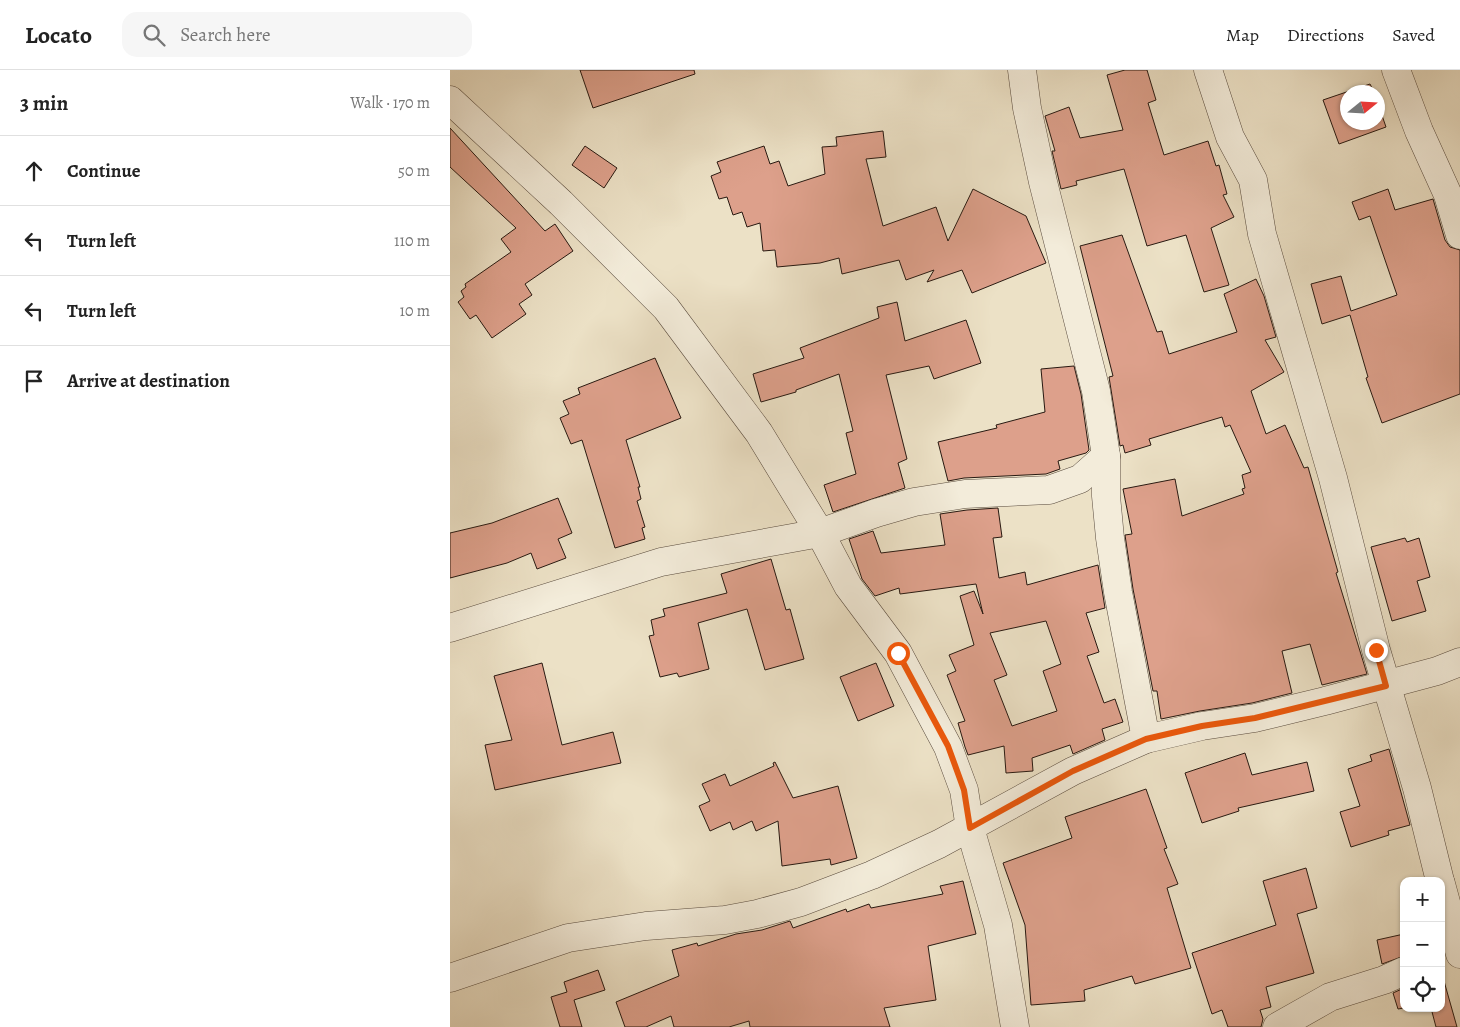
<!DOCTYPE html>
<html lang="en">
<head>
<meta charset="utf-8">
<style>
  body { margin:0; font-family:Alegreya,serif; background:#f6f6f6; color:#222 }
  .controls { position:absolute; right:15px; bottom:15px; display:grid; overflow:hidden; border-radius:10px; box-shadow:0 1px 4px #0004 }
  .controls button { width:45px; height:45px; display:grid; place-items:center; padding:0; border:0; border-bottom:1px solid #e0e0e0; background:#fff; color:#222; font:25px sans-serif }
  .compass { position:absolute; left:890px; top:15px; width:45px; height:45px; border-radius:50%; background:#fff; box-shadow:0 1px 4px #0004; rotate:72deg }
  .stop { position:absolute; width:15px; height:15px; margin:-11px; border:4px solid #ea580c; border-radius:50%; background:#fff }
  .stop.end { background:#ea580c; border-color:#fff; box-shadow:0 1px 5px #0008 }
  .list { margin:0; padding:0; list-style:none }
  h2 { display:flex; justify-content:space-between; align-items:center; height:65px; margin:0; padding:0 20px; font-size:21px }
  h2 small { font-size:16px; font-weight:400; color:#767676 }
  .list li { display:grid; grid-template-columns:32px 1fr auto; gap:15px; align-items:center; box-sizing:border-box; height:70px; padding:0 20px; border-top:1px solid #e0e0e0 }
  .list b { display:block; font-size:19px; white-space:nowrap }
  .list em { font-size:16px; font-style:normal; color:#767676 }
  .icon { flex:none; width:28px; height:28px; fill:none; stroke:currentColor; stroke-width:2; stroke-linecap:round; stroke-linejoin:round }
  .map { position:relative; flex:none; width:1010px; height:957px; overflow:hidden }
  header { display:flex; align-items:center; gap:30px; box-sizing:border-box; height:70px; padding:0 25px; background:#fff; border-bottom:1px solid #e0e0e0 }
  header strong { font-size:24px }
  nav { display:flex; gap:28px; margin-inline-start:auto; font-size:18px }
  .search { width:350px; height:45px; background:#f6f6f6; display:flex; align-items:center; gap:12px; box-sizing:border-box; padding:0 18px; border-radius:15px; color:#767676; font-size:19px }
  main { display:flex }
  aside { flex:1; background:#fff }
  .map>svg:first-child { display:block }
  .building { fill:#dda08b; stroke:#281911; fill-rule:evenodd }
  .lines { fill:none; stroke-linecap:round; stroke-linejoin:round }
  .minor-casing { stroke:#594b3e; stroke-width:29 }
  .minor { stroke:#f3ecda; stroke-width:28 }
  .route { stroke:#ea580c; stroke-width:6 }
</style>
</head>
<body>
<header>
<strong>Locato</strong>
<div class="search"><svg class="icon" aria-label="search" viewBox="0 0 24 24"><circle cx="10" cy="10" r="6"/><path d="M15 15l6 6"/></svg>Search here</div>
<nav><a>Map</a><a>Directions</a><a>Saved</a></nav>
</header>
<main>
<aside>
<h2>3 min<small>Walk · 170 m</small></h2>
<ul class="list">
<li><svg class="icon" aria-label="ahead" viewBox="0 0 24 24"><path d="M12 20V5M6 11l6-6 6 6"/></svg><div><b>Continue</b></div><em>50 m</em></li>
<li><svg class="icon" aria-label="left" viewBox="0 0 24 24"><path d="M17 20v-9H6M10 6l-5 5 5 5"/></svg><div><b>Turn left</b></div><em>110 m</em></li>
<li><svg class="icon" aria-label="left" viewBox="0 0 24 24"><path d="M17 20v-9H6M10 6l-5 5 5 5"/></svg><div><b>Turn left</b></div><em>10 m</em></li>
<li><svg class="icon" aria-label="arrive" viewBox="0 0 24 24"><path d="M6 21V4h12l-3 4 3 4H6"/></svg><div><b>Arrive at destination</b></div></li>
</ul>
</aside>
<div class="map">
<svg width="1010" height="957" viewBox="0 0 1010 957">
  <rect width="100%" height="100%" fill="#ece1c6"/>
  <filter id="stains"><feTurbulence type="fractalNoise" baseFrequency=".004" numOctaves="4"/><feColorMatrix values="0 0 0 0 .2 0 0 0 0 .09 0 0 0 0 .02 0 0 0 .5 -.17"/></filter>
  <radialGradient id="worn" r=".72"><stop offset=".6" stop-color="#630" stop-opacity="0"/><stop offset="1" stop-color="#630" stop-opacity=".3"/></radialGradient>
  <g class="building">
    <polygon points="130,0 244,0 245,4 143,38"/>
    <polygon points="675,0 697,0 706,30 698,33 714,85 758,71 766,96 769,95 777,124 773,125 784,147 761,158 779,215 754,222 736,165 697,176 674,99 626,111 627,115 611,119 602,81 605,81 595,46 619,37 630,68 673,60 657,5"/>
    <polygon points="920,14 924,22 898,22 898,52 928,52 928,34 936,57 889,74 873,30"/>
    <polygon points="0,58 95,161 105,154 123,181 75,214 82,225 69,234 76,244 42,268 26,245 20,249 8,232 14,227 11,221 16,217 15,214 61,182 51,169 66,158 0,97"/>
    <polygon points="433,61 436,87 416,89 433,156 486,137 498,171 523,119 576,146 596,193 522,223 512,200 477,212 484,200 456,210 449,190 392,204 389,188 370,193 327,197 325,180 313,181 310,153 297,157 292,142 283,145 277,127 269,129 261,106 271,102 267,92 314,76 320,94 329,91 338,116 375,104 372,77 387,76 386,67"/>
    <polygon points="135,76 167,98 154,118 122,95"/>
    <polygon points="938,119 945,140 983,129 995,170 1000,177 1010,180 1010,324 932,353 916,308 918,307 900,245 872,254 861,214 891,206 901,241 947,225 920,146 909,150 902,132"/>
    <polygon points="672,165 707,262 712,261 719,284 787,262 774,224 806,209 814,226 826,267 815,270 834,302 801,321 816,364 835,355 854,398 858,397 888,502 886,503 917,604 872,615 860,574 832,581 842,623 802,633 750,641 711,649 707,621 703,621 683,519 675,465 682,464 673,419 725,409 732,446 794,424 792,419 795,418 792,405 801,402 780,355 775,357 772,347 699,369 701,375 675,383 673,375 670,376 659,307 663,306 630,176"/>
    <polygon points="447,232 455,271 516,250 531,293 484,309 479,296 436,305 457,389 448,393 455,418 383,442 374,415 406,404 396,363 403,361 389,304 346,320 346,322 311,332 303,304 354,288 350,278 429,248 427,237"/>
    <polygon points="205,288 231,348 176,370 190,417 188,417 191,429 187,431 195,457 192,458 195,469 165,478 132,370 121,374 110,348 119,344 113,331 130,324 128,318"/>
    <polygon points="624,296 631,324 639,380 636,383 608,391 610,399 596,404 514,408 498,411 488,372 547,358 546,355 595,342 591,299"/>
    <polygon points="108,428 122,463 108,469 116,488 87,499 81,483 57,493 0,508 0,463 42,453"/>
    <path d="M548,438L552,467L543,468L549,508L575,502L577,515L648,495L655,538L636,543L649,582L637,586L654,633L665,629L673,652L652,659L655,670L623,684L620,675L582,688L583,701L556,703L554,676L518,685L515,677L508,653L515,651L497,605L506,601L499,585L524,575L510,526L524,521L533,544L526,514L450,524L449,518L425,526L412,509L399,469L423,461L431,483L495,475L490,444L517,440ZM596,551L611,594L593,601L607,641L562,656L544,610L557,605L540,563Z"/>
    <polygon points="955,468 957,472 969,468 980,507 967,511 976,541 942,551 921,477"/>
    <polygon points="321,489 336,540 340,539 354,589 315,600 297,539 248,553 259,599 229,607 227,603 210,607 199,566 204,565 201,550 215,546 213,539 277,523 271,504"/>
    <polygon points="92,593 112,675 163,662 171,693 45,720 35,675 62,670 44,606"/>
    <polygon points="426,593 444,636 408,651 390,607"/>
    <polygon points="939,679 960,755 938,761 939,765 901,777 890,742 910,736 898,699 922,691 920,685"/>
    <polygon points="795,683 802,705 857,692 864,721 788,738 789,741 752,753 735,703"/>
    <polygon points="325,692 343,728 388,716 407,788 381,795 380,789 332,796 328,751 306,761 302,751 283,760 280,752 260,761 249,736 260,731 252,714 275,704 280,716 324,696 323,693"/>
    <polygon points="696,719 717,778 714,779 728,814 717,818 741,898 685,914 682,906 634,920 635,931 581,935 575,855 553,793 622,768 615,747"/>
    <polygon points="856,798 867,838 847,844 864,903 816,917 821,937 810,940 813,949 811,957 778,957 772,940 762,944 742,883 826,855 813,811"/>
    <polygon points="513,811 526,864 478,876 486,930 434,938 440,957 300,957 299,951 279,957 224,957 221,946 196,957 175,957 166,932 229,906 222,880 247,873 248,876 286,864 312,860 340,851 343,858 396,839 397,842 419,834 421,838 493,824 490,816"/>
    <polygon points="954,864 954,886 932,894 927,870"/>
    <polygon points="148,900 155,920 124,930 132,957 110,957 101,927 117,922 114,912"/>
    <polygon points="992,904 1007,957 986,957 981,938 991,938"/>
    <polygon points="954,918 954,938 948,939 943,923"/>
  </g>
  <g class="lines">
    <defs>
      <g id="minor">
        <polyline points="572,0 577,38 593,112 646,321 656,386 656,426 660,468 668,522 696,669"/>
        <polyline points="758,0 780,67 803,110 812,164 883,408 926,580 967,718 990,811"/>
        <polyline points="946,0 969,61 998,125 1010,165"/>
        <polyline points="0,30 111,133 216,238 309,363 370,463 398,516 448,583 498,677 514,720 520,758 548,855 565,957"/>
        <polyline points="0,558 211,492 370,463 426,443 464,432 515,424 599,420 630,409 656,386"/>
        <polyline points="991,814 1010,884"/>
        <polyline points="0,908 118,868 196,856 275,850 307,844 351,832 422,805 489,774 623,701 696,669 752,656 805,648 875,631 987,601 1010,592"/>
        <polyline points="827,957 880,927 934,910 954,901"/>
      </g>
    </defs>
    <use href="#minor" class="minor-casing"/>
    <use href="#minor" class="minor"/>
  </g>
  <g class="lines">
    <polyline class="route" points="448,583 498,676 514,720 520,758 623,701 696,669 752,656 805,648 936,616 926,580"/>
  </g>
  <rect width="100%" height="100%" filter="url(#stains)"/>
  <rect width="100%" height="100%" fill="url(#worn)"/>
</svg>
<div class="controls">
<button>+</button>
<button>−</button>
<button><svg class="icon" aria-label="locate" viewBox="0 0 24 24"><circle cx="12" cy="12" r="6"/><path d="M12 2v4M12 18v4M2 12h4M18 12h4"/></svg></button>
</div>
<svg class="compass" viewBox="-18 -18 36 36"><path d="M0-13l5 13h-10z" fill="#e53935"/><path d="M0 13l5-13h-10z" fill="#767676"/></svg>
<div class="stop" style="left:448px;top:583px"></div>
<div class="stop end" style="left:926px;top:580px"></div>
</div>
</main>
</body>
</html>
